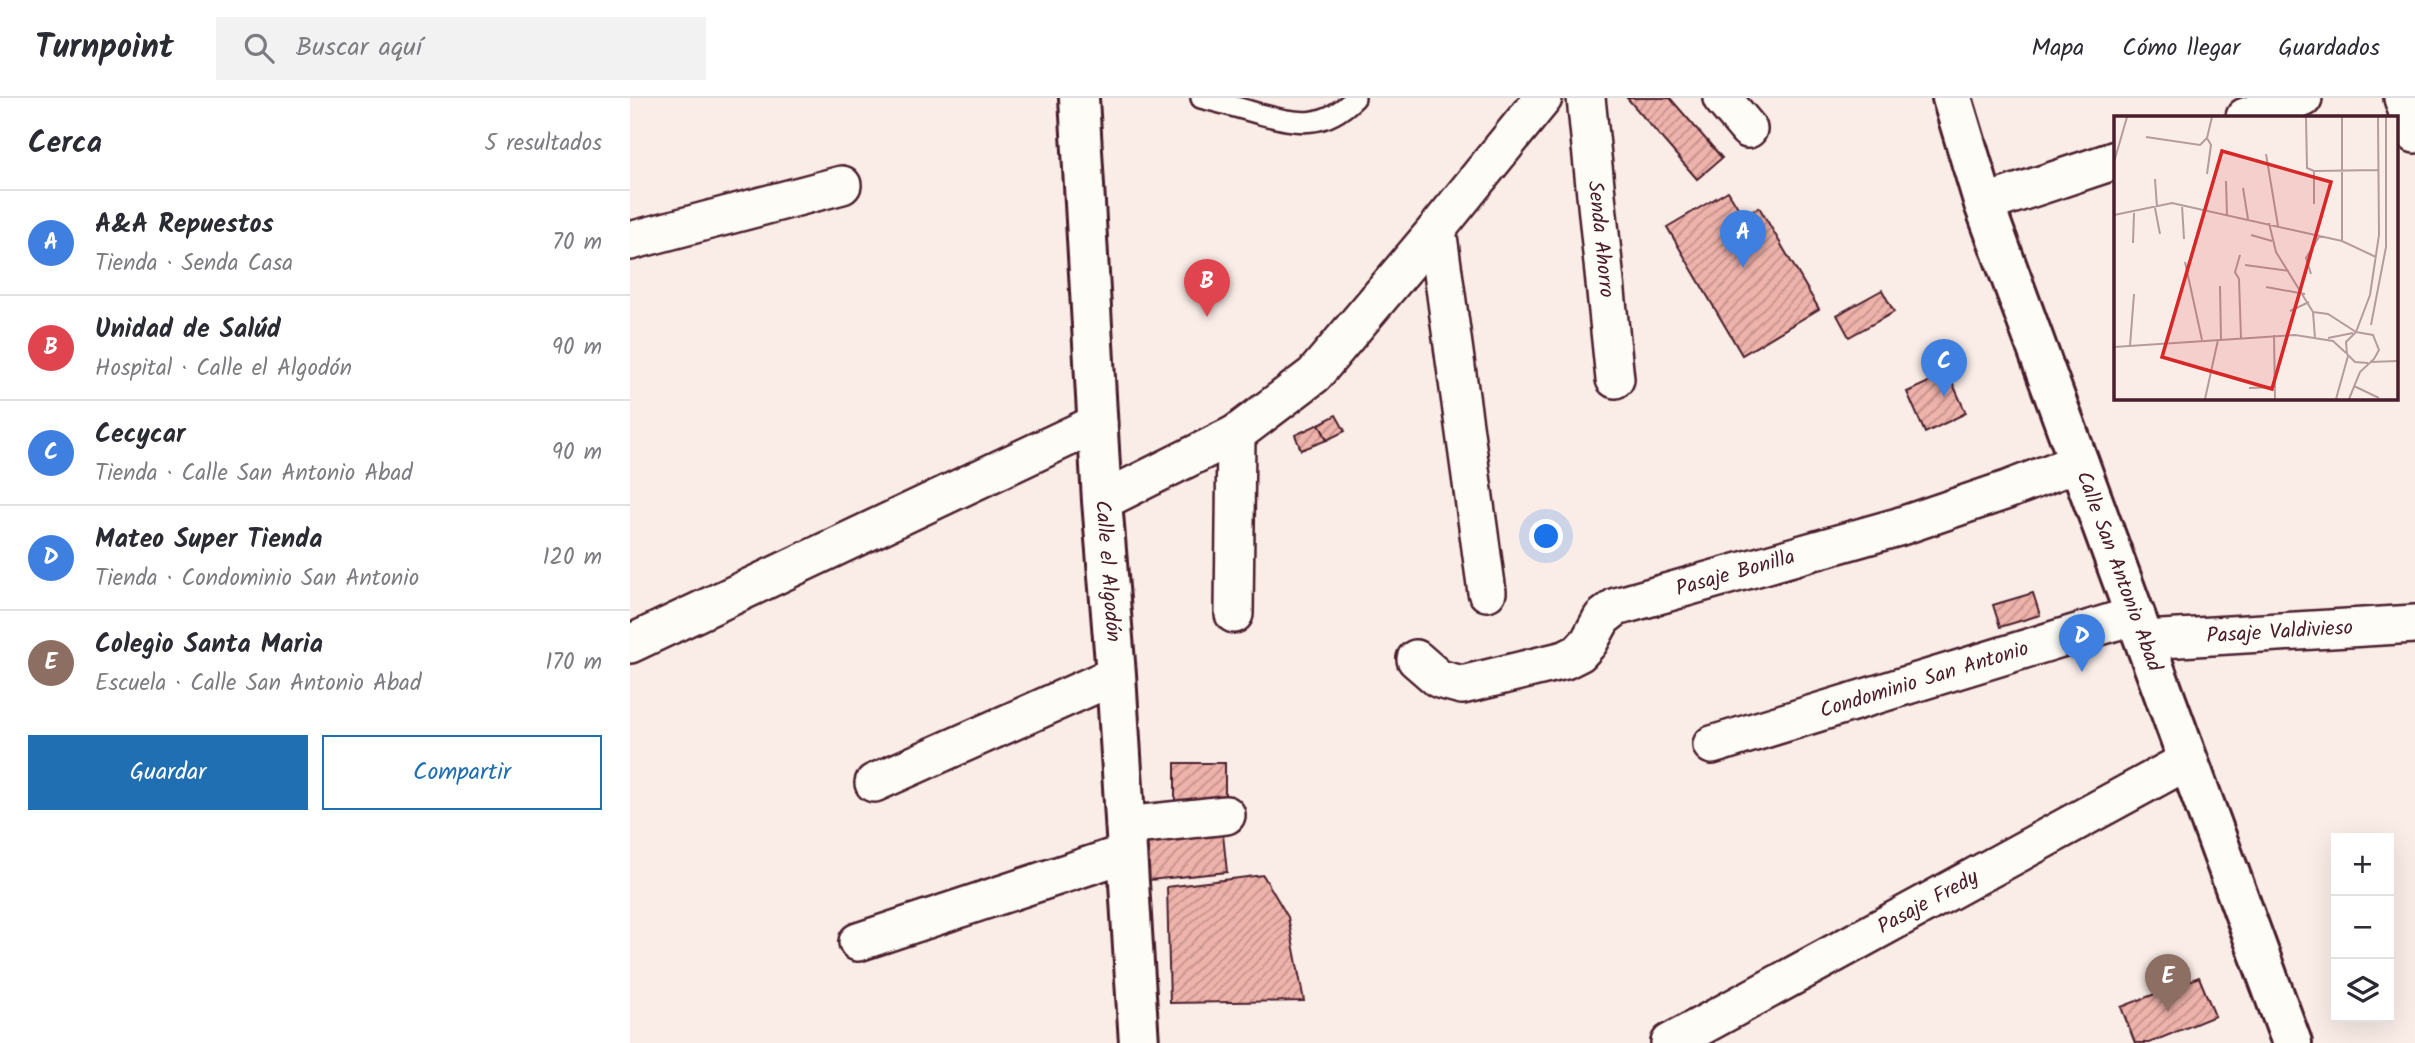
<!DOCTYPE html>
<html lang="es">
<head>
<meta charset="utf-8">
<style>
  body { margin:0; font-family:Kalam,sans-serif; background:#f2f2f3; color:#2b2b33 }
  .controls { position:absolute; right:21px; bottom:21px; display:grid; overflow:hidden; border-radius:0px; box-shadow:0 7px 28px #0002 }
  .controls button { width:63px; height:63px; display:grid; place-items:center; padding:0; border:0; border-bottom:2px solid #e1e1e2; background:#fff; color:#2b2b33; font:35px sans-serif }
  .you { position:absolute; left:917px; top:439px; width:24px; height:24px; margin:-18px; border:5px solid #fff; border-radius:50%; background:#1a73e8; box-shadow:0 0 0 10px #1a73e833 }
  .badge { display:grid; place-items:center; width:46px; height:46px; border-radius:50%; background:#1f6fb2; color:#fff; font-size:23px; font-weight:700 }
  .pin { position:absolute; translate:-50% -58px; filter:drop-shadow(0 2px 4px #0008) }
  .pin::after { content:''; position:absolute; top:37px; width:24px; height:21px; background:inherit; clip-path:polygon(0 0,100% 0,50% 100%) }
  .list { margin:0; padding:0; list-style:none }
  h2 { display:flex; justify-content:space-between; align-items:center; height:91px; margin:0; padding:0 28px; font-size:30px }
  h2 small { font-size:23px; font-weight:400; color:#7c7c81 }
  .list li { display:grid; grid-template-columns:46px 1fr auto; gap:21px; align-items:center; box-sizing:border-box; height:105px; padding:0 28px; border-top:2px solid #e1e1e2 }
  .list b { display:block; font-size:26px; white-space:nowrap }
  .list p { margin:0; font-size:23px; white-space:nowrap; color:#7c7c81 }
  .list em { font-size:23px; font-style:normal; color:#7c7c81 }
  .actions { display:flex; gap:14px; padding:21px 28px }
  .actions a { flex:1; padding:16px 0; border:2px solid #1f6fb2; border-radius:0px; text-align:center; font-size:24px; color:#1f6fb2 }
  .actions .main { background:#1f6fb2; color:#fff }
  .icon { flex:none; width:38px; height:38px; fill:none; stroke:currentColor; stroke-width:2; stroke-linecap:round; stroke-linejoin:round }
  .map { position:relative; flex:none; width:1785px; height:945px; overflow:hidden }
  header { display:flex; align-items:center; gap:42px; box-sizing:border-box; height:98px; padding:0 35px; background:#fff; border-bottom:2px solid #e1e1e2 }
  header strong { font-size:33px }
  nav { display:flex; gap:38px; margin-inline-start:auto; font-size:24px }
  .search { width:490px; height:63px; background:#f2f2f3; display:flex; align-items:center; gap:18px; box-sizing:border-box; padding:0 24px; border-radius:0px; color:#7c7c81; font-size:26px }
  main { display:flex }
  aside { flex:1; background:#fff }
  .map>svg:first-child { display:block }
  .building { fill:url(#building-hatch); stroke:#4a1f2b; stroke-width:2 }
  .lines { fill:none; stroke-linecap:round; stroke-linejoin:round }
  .service-casing { stroke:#4a1f2b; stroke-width:24 }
  .minor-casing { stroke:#4a1f2b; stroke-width:42 }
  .tertiary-casing { stroke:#4a1f2b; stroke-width:44 }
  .primary-casing { stroke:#4a1f2b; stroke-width:44 }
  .service { stroke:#fdfcf7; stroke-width:19 }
  .minor { stroke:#fdfcf7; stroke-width:37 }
  .tertiary { stroke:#fdfcf7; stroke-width:38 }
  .primary { stroke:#fdfcf7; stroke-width:38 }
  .labels { text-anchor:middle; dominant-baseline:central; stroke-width:6; stroke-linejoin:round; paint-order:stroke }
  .street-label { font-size:21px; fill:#4a1f2b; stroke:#fdfcf7 }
  .inset-road { fill:none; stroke:#b49b9c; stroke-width:2 }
  .view { fill:#d62828; fill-opacity:0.15; stroke:#d62828; stroke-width:3.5 }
  .inset-edge { fill:none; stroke:#4a1f2b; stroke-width:3.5 }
</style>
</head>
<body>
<header>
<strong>Turnpoint</strong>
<div class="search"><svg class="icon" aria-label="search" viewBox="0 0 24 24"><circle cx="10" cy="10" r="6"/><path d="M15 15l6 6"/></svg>Buscar aquí</div>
<nav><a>Mapa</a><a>Cómo llegar</a><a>Guardados</a></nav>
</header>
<main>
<aside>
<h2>Cerca<small>5 resultados</small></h2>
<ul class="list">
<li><span class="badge" style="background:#3f7fe0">A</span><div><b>A&amp;A Repuestos</b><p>Tienda · Senda Casa</p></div><em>70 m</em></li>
<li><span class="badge" style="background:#e0444e">B</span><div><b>Unidad de Salúd</b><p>Hospital · Calle el Algodón</p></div><em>90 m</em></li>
<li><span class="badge" style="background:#3f7fe0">C</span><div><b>Cecycar</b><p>Tienda · Calle San Antonio Abad</p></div><em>90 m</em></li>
<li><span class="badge" style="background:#3f7fe0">D</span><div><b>Mateo Super Tienda</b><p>Tienda · Condominio San Antonio</p></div><em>120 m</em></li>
<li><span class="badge" style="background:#8d6e63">E</span><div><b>Colegio Santa Maria</b><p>Escuela · Calle San Antonio Abad</p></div><em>170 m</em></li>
</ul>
<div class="actions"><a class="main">Guardar</a><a>Compartir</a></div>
</aside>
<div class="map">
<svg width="1785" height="945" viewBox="0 0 1785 945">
  <defs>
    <pattern id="building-hatch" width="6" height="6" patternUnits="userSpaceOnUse" patternTransform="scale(1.75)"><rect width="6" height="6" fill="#eeb3ab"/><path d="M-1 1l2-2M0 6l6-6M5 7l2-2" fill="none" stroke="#c3918b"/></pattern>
  </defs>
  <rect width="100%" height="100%" fill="#faede8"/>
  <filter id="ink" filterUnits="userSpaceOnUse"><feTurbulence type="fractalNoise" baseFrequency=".0143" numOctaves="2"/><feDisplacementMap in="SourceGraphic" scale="14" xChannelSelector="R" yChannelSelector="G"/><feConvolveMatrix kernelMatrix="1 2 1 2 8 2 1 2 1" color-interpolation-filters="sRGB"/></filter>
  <g filter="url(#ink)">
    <g class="building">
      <polygon points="997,0 1040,0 1092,60 1067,81"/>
      <polygon points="1098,93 1113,118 1129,109 1189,211 1112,257 1037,129"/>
      <polygon points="1252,192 1264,214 1219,239 1207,217"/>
      <polygon points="1318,275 1336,315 1295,335 1277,294"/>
      <polygon points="706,317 715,333 697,342 689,326"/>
      <polygon points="689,326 697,342 671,352 665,337"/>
      <polygon points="1403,495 1410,517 1370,529 1363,507"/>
      <rect x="545" y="665" width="50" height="46"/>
      <polygon points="592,727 597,774 510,783 505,736"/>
      <polygon points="633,777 658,819 674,903 540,905 537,789"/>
      <polygon points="1569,879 1585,918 1519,945 1505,945 1491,909"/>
    </g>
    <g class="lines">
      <defs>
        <path id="service" d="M571,0C591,5 610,10 630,16C669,26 694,31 725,0"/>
        <g id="minor">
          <path id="s1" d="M956,0L985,281"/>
          <polyline points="1092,0 1118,31"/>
          <polyline points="1773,0 1785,36"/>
          <polyline points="1615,19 1673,0"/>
          <polyline points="1354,106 1486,62"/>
          <polyline points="807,131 857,494"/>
          <polyline points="0,143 212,87"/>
          <polyline points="472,403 606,336 684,277 807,131 913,0"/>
          <polyline points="604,516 606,336"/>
          <path id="s2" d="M1515,542L1785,526"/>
          <polyline points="0,546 468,325"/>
          <path id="s3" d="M786,561L809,581L832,587L935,562L949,555L959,544L972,520L986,509L1268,429L1377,392L1449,364"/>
          <path id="s4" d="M1082,647L1506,517"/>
          <polyline points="244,685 486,577"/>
          <polyline points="495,728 596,717"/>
          <polyline points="228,844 497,755"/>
          <path id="s5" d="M1040,945L1557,663"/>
        </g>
        <g id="tertiary">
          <path id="s6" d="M449,0L472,403L486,577L509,945"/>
        </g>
        <g id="primary">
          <path id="s7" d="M1322,0L1354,106L1662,945"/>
        </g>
      </defs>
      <use href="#service" class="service-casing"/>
      <use href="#minor" class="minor-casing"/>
      <use href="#tertiary" class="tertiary-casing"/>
      <use href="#primary" class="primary-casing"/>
      <use href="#service" class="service"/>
      <use href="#minor" class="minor"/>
      <use href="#tertiary" class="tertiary"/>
      <use href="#primary" class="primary"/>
    </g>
  </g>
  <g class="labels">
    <g class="street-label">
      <text stroke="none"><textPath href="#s1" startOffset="142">Senda Ahorro</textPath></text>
      <text stroke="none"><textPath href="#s6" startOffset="474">Calle el Algodón</textPath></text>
      <text stroke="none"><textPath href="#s7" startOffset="502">Calle San Antonio Abad</textPath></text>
      <text stroke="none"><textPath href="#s3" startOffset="360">Pasaje Bonilla</textPath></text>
      <text stroke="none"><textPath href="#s2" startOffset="135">Pasaje Valdivieso</textPath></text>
      <text stroke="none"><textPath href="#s4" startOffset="222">Condominio San Antonio</textPath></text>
      <text stroke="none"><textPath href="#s5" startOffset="294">Pasaje Fredy</textPath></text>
    </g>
  </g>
  <g transform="translate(1484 18)">
    <rect width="284" height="284" fill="#faede8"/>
    <path class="inset-road" d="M192,1L193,52L200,55M32,21L86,29L93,22L98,1M93,22L97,29L93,58M152,38L164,110M0,46L13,1M200,55L264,54M41,63L43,91M112,65L113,99M129,72L134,103M200,88V55M68,89L70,123M41,92L46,118M0,99L58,87L228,125L262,141M155,107L162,136L199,196L201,222M137,119L158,125M228,125V1M19,127L20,97M126,139L121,156L125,163L127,222M71,146L88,224M131,149L175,155M197,158L192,142L206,119M106,170L107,223M152,171L191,178M176,195L195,186M199,196L214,198L242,216M257,209L272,131V1M242,216L256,179L265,119L264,1M160,219L161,283M214,222L239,217M16,230L20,178M0,231L181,219L219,225L232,237M256,246L284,245M240,270L265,282M135,272L162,271M91,283L104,224M222,283L234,240M235,283L246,256L260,243L265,234L259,219L242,216L232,226L233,238L241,246L254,247"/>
    <path class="view" d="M108,35L217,66L158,273L48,241Z"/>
    <rect width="284" height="284" class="inset-edge"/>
  </g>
</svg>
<div class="controls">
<button>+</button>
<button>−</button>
<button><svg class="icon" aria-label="layers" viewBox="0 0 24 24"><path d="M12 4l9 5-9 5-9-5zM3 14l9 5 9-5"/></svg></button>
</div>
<div class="you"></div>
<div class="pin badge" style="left:1113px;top:170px;background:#3f7fe0">A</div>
<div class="pin badge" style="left:577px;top:219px;background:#e0444e">B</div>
<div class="pin badge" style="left:1314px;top:299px;background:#3f7fe0">C</div>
<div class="pin badge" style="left:1452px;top:574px;background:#3f7fe0">D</div>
<div class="pin badge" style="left:1538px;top:914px;background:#8d6e63">E</div>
</div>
</main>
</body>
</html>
